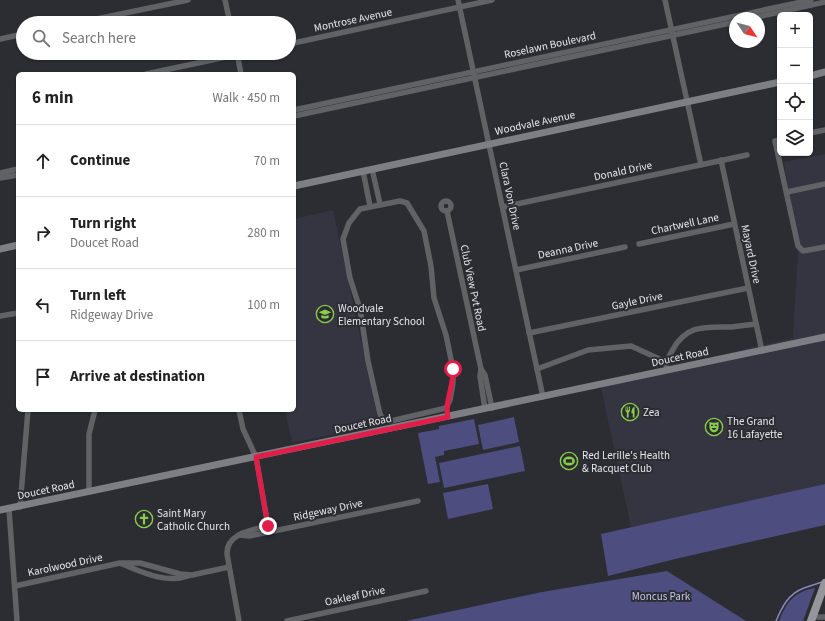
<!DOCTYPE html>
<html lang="en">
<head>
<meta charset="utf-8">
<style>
  body { margin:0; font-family:"Source Sans 3",sans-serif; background:#f6f6f6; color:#222 }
  .controls { position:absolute; right:12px; top:12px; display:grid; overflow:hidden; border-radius:6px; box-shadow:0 1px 3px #0004 }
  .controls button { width:36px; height:36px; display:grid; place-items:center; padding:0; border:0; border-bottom:1px solid #e0e0e0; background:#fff; color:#222; font:20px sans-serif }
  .compass { position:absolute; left:729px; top:12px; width:36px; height:36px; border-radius:50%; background:#fff; box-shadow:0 1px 3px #0004; rotate:125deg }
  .stop { position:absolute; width:12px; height:12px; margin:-9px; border:3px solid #e11d48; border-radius:50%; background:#fff }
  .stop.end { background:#e11d48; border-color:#fff; box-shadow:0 1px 4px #0008 }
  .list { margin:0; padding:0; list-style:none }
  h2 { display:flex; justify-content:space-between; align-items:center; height:52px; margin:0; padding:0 16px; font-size:17px }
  h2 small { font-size:13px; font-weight:400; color:#767676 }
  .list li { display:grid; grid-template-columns:26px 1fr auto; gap:12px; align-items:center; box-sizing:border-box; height:72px; padding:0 16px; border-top:1px solid #e0e0e0 }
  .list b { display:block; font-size:15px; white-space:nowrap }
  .list p { margin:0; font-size:13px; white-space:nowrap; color:#767676 }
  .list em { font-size:13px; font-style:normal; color:#767676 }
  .icon { flex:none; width:22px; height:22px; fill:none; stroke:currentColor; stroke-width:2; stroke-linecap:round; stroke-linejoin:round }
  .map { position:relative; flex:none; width:825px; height:621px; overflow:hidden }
  .search { position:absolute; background:#fff; box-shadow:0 1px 3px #0004; left:16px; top:16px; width:280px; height:44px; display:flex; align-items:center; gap:10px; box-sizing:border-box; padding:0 14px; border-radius:22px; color:#767676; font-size:15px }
  .panel { position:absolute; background:#fff; box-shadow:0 1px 3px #0004; left:16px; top:72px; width:280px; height:340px; border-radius:6px }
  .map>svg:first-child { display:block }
  .built { fill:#353541 }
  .green { fill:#4d4d7f }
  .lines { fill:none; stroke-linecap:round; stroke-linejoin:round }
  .stream { stroke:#8786be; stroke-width:1.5 }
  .street { stroke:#616265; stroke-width:5.5 }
  .secondary { stroke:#7e7f84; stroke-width:7 }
  .primary { stroke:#95959c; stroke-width:8 }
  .route { stroke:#e11d48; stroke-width:5 }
  .labels { text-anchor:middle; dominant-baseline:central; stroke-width:4; stroke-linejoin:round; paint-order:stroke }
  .street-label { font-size:11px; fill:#e5e5ea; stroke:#2c2c33 }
  .poi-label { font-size:11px; fill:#e5e5ea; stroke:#2c2c33; text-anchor:start }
  .park-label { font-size:11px; fill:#c4c6f1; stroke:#2c2c33 }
</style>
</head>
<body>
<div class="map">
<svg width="825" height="621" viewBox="0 0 825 621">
  <rect width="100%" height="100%" fill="#2c2c33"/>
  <g class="built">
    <polygon points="825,154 825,484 666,521 631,527 600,383 793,338 798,252 784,162"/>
    <polygon points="333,210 379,425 292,443 285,410 294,410 294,219"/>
  </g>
  <g class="green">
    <polygon points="514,417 519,442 483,450 478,425"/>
    <polygon points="474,419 479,444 444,451 444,455 435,457 440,482 428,484 418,433 439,429 439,426"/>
    <polygon points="520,446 525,471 444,488 439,463"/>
    <polygon points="488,484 493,509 448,519 443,493"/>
    <polygon points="825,484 825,525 675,559 608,576 601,534"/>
    <polygon points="667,571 746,621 406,621 542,592"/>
    <path d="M815,588L803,621H779C787,601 794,592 815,588Z"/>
  </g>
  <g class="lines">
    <path class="stream" d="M776,621C782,607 788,594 804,588C810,586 816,584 822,582"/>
    <g class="street">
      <polyline points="225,0 230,23"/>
      <polyline points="458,0 543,397"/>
      <polyline points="665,0 701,165"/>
      <polyline points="753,18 825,2"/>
      <polyline points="77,23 188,0"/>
      <polyline points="0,39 23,34"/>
      <polyline points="289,44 492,0"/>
      <polyline points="237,53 241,74"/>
      <polyline points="146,74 245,53"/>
      <polyline points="294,110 811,0"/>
      <polyline points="294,116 735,22"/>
      <polyline points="810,133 825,130"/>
      <polyline points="780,140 775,141 798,246 803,251 825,247"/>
      <polyline points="721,160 762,351"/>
      <polyline points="372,169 380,204"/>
      <polyline points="363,171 370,206"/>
      <polyline points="0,173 18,169"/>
      <polyline points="0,178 18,175"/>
      <polyline points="787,192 825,184"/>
      <circle cx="446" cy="206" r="5"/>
      <polygon points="400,201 407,203 424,231 431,266 434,298 446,335 453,369 453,383 450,400 446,408 391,421 383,419 380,414 368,361 360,309 350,278 343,239 349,223 360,209"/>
      <polyline points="503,207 747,155"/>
      <polyline points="447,211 481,369 480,376 485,409"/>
      <polyline points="639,244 734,224"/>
      <polyline points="516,270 625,247"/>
      <polyline points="0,316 18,313"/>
      <polyline points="529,333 748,288"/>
      <path d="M666,365C666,360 670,355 672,351C686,324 706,327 731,327C739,326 748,325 756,324"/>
      <polyline points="481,369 485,375 492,408"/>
      <polyline points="537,369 588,350 631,346 666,362"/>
      <polyline points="239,410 243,429 256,457 269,532"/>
      <polyline points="89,492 89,434 95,410"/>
      <polyline points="20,507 28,410"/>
      <polyline points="9,509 17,621"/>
      <polyline points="239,535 249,536 269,532 418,501"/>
      <path d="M122,564C142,572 166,584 188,576"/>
      <polyline points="15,586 120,563 140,563 180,574 192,575 229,567"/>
      <polyline points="812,617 825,617"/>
      <path d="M239,621L227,554C226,533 253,530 268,526"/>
      <polyline points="287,621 426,591"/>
    </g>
    <g class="secondary">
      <polyline points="810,76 825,72"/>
      <polyline points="294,186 780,82"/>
      <polyline points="0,249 18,245"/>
      <polyline points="0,510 825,337"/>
    </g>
    <polyline class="primary" points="811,621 825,583"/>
  </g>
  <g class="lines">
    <path class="route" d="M268,526L256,457L448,417C444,402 454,386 453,369"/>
  </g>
  <defs>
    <symbol id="school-ring" viewBox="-11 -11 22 22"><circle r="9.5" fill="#2c2c33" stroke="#89ce48" stroke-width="1.5"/><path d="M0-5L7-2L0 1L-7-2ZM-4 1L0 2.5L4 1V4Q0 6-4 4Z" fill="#89ce48"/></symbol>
    <symbol id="restaurant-ring" viewBox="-11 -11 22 22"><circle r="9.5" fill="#2c2c33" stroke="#89ce48" stroke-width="1.5"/><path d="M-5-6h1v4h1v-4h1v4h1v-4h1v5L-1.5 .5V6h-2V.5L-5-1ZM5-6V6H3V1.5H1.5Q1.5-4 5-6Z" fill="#89ce48"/></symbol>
    <symbol id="theatre-ring" viewBox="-11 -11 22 22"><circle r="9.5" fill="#2c2c33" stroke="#89ce48" stroke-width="1.5"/><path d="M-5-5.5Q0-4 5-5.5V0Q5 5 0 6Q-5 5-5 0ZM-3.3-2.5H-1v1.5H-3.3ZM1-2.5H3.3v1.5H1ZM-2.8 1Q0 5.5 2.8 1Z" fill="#89ce48"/></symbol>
    <symbol id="stadium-ring" viewBox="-11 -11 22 22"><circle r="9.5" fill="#2c2c33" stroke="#89ce48" stroke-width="1.5"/><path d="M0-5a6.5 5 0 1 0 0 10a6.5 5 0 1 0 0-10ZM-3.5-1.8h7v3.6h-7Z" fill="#89ce48"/></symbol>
    <symbol id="church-ring" viewBox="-11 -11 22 22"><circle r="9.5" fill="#2c2c33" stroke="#89ce48" stroke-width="1.5"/><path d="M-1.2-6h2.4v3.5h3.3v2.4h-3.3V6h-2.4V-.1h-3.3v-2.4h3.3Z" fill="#89ce48"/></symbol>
  </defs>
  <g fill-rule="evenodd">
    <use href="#school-ring" x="315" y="304" width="20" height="20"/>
    <use href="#restaurant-ring" x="620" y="402" width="20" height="20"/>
    <use href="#theatre-ring" x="704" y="417" width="20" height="20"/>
    <use href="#stadium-ring" x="559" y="451" width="20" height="20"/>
    <use href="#church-ring" x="134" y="509" width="20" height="20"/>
  </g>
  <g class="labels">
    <g class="street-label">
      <text transform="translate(353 20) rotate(-12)">Montrose Avenue</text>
      <text transform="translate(550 45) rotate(-12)">Roselawn Boulevard</text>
      <text transform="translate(535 123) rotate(-12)">Woodvale Avenue</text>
      <text transform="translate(623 171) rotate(-12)">Donald Drive</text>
      <text transform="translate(510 196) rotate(78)">Clara Von Drive</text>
      <text transform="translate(685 224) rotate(-12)">Chartwell Lane</text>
      <text transform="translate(568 249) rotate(-12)">Deanna Drive</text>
      <text transform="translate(751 254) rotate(78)">Mayard Drive</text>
      <text transform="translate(473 288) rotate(78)">Club View Pvt Road</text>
      <text transform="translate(637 301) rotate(-12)">Gayle Drive</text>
      <text transform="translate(680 357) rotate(-12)">Doucet Road</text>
      <text transform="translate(363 424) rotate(-12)">Doucet Road</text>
      <text transform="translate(46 490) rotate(-12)">Doucet Road</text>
      <text transform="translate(328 510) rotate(-12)">Ridgeway Drive</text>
      <text transform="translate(65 565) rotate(-12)">Karolwood Drive</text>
      <text transform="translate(355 596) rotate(-12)">Oakleaf Drive</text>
    </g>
    <g class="poi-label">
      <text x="338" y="308">Woodvale<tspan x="338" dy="13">Elementary School</tspan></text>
      <text x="643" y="412">Zea</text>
      <text x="727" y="421">The Grand<tspan x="727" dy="13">16 Lafayette</tspan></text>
      <text x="582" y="455">Red Lerille's Health<tspan x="582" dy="13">&amp; Racquet Club</tspan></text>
      <text x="157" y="513">Saint Mary<tspan x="157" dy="13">Catholic Church</tspan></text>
    </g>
    <g class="park-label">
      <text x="661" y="596">Moncus Park</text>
    </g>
  </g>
</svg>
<div class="controls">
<button>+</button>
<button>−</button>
<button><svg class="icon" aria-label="locate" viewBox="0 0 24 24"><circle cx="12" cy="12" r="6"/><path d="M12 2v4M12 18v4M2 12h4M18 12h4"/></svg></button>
<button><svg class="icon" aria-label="layers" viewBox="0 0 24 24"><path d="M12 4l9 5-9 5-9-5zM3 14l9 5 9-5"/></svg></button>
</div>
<svg class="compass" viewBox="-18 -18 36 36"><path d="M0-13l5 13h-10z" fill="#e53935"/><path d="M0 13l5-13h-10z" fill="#767676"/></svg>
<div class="stop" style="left:453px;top:369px"></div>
<div class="stop end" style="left:268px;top:526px"></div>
<div class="search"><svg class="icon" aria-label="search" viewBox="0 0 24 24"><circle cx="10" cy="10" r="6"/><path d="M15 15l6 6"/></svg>Search here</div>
<section class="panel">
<h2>6 min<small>Walk · 450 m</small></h2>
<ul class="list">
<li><svg class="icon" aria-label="ahead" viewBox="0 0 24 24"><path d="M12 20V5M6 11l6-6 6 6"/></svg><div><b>Continue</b></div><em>70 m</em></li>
<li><svg class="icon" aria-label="right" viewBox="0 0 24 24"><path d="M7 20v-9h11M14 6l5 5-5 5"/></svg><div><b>Turn right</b><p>Doucet Road</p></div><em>280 m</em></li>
<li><svg class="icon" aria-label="left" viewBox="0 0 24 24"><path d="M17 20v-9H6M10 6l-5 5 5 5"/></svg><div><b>Turn left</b><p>Ridgeway Drive</p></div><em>100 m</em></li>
<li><svg class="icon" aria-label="arrive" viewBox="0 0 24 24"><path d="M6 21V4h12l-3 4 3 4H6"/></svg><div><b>Arrive at destination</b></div></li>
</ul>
</section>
</div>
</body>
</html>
